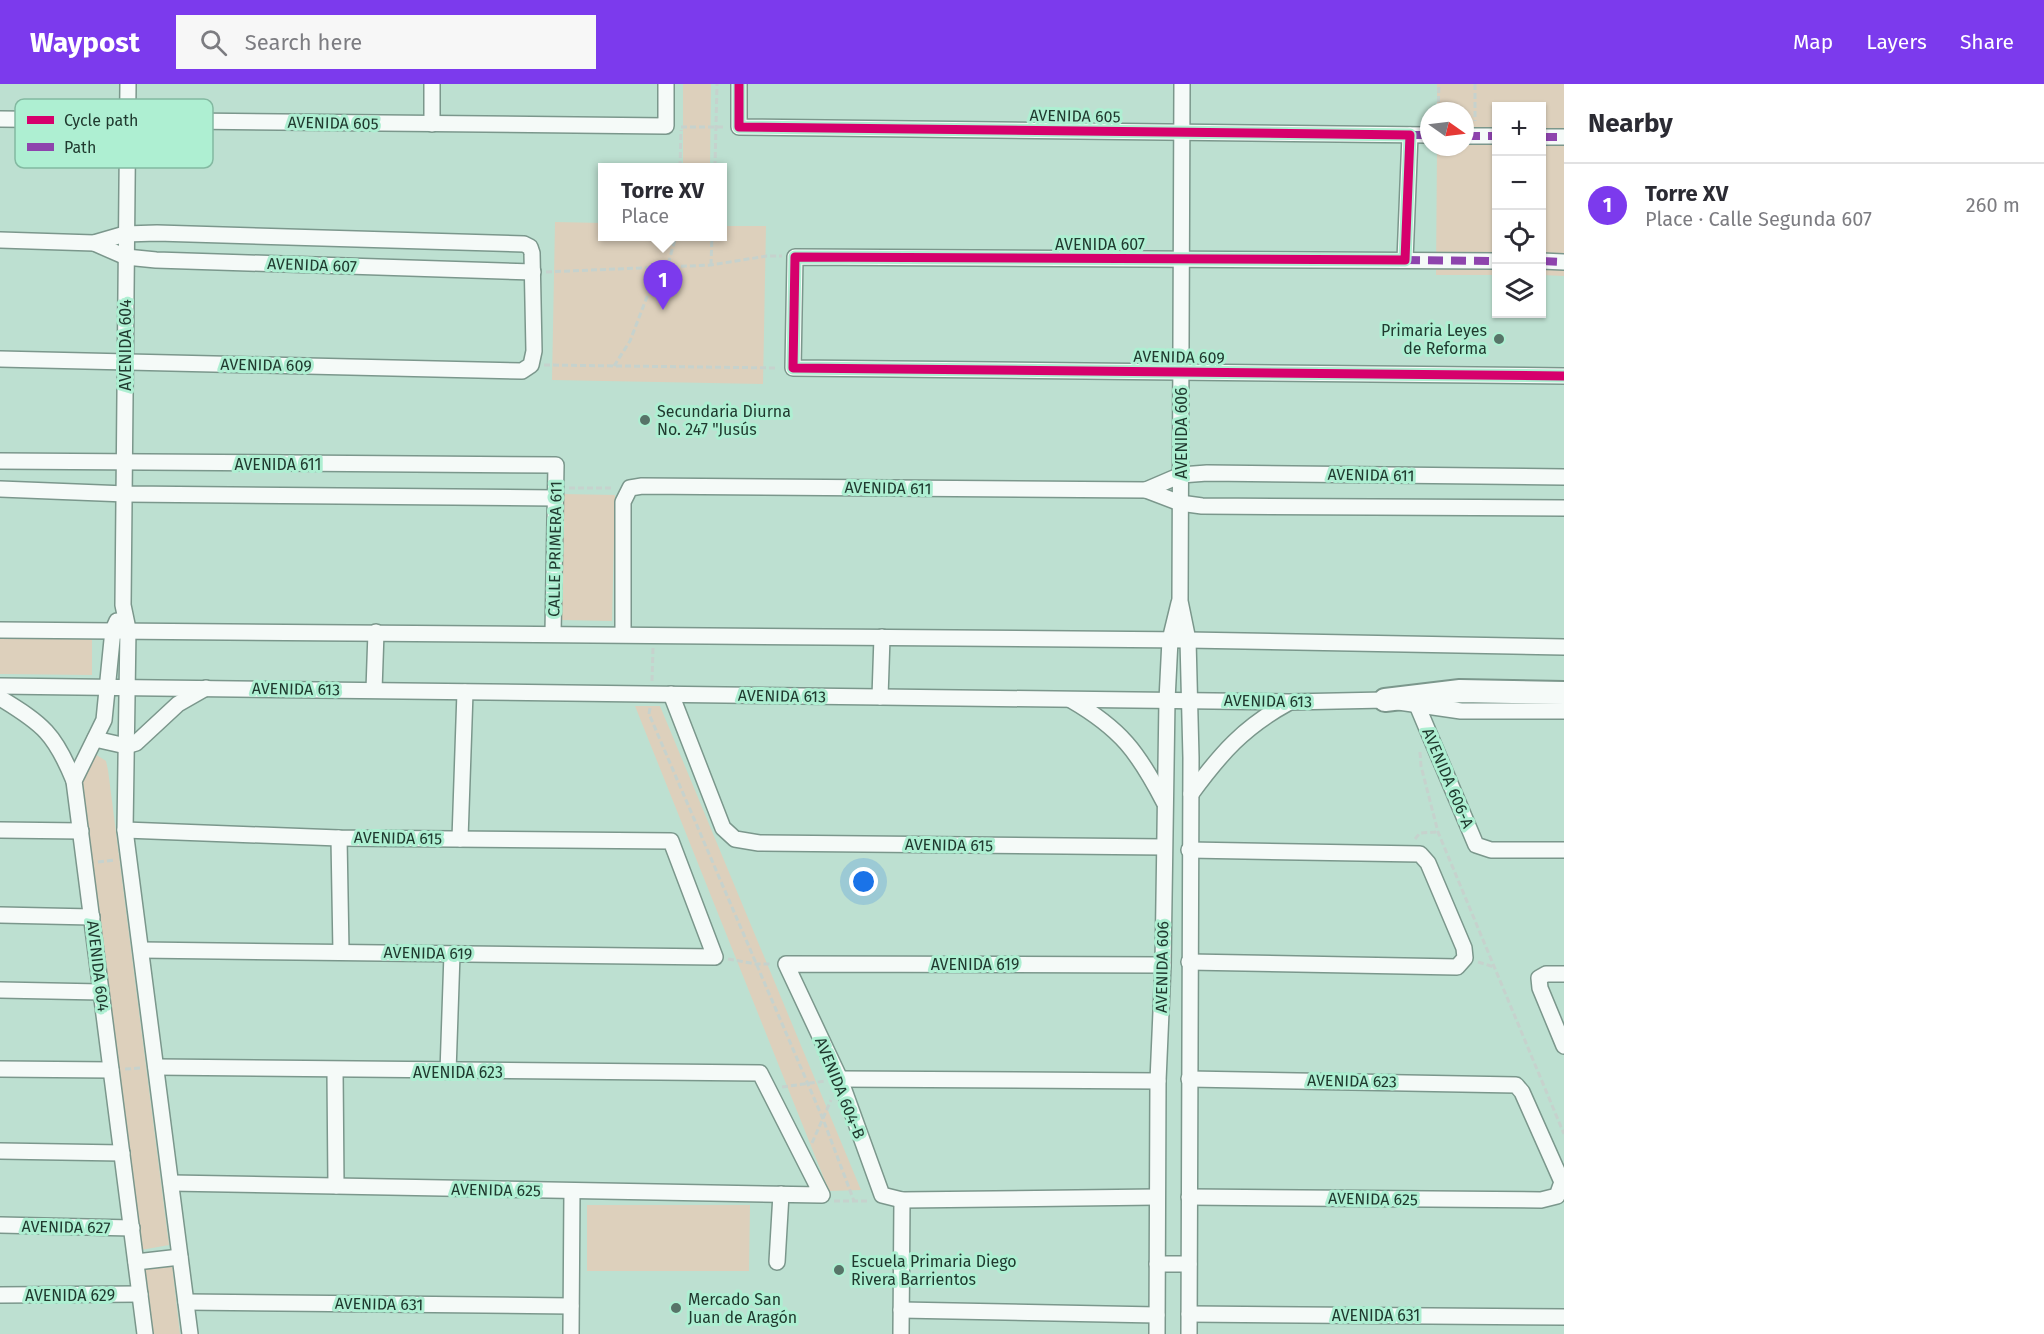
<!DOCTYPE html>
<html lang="en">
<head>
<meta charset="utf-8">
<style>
  body { margin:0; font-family:"Fira Sans",sans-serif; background:#f7f7f7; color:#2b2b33 }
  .controls { position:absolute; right:18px; top:18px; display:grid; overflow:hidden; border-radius:0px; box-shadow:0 2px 4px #0004 }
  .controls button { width:54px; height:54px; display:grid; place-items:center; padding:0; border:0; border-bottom:2px solid #e1e1e2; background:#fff; color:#2b2b33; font:30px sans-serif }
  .compass { position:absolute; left:1420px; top:18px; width:54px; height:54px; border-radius:50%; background:#fff; box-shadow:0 2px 4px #0004; rotate:104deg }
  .you { position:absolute; left:864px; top:798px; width:21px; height:21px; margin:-15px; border:4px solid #fff; border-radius:50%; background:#1a73e8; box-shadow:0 0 0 9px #1a73e833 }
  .badge { display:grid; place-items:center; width:39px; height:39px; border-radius:50%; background:#7c3aed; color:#fff; font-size:20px; font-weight:700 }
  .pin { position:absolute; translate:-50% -50px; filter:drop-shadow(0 2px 3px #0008) }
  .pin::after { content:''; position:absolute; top:32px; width:21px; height:18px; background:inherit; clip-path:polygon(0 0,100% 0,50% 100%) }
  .popup { position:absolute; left:598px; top:79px; width:129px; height:78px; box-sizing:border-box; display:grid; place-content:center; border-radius:0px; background:#fff; filter:drop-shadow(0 2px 4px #0005); font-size:20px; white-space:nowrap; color:#7c7c81 }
  .popup b { font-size:22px; color:#2b2b33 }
  .popup::after { content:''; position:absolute; left:50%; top:100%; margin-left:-12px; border:12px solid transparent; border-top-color:#fff }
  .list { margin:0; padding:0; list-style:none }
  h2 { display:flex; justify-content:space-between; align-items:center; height:78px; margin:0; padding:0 24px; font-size:26px }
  h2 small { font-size:20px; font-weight:400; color:#7c7c81 }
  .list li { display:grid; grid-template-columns:39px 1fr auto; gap:18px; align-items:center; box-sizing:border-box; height:84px; padding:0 24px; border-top:2px solid #e1e1e2 }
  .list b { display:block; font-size:22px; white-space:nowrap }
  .list p { margin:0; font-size:20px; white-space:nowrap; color:#7c7c81 }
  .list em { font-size:20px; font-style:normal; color:#7c7c81 }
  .icon { flex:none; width:33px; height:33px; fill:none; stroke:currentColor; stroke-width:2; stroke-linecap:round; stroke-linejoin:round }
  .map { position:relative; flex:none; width:1564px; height:1250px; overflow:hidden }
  header { display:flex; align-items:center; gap:36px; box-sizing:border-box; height:84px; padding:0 30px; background:#7c3aed; color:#fff }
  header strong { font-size:28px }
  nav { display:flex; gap:33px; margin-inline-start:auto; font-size:21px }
  .search { width:420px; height:54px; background:#f7f7f7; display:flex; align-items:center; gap:15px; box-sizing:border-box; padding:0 21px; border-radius:0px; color:#7c7c81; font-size:22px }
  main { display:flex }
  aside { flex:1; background:#fff }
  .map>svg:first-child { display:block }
  .green { fill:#ddd0bc }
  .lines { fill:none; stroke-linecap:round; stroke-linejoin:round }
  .minor-casing { stroke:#7b978c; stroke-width:18 }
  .highway-casing { stroke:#7b978c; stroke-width:26 }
  .path { stroke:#c6d2cd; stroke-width:3; stroke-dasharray:6 3; stroke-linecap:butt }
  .minor { stroke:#f5faf8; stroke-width:15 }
  .highway { stroke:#f5faf8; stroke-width:22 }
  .quiet { stroke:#8e44ad; stroke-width:8; stroke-dasharray:15 8; stroke-linecap:butt }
  .cycleway-casing { stroke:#aeefd2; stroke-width:13 }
  .cycleway { stroke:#d6006c; stroke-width:9 }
  .poi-dot { fill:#577468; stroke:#aeefd2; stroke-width:2 }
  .labels { text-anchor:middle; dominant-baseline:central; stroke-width:6; stroke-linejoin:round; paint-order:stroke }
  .street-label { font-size:16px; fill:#203a2f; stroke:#aeefd2 }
  .poi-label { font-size:16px; fill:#203a2f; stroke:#aeefd2; text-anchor:start }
  .key { fill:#aeefd2; stroke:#83b9a1; stroke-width:1.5 }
  .key-label { font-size:16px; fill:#203a2f }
</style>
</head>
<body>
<header>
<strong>Waypost</strong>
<div class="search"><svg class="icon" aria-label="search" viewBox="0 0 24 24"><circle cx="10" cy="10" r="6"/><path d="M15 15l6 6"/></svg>Search here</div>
<nav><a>Map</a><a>Layers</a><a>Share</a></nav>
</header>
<main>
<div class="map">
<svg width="1564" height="1250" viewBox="0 0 1564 1250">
  <rect width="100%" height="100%" fill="#bde0d1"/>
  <g class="green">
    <polygon points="683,0 711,0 710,83 683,83"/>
    <polygon points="1437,0 1564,0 1564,192 1542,191 1542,22 1496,22 1496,191 1436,191 1437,63 1465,63 1465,27 1437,27"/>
    <polygon points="555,138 603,139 603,152 723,152 723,142 766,142 763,300 552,296"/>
    <polygon points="562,410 615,411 612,537 560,536"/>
    <polygon points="0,555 92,555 92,591 0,590"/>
    <polygon points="635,622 660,622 861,1106 829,1107"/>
    <polygon points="95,670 106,677 108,686 169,1161 141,1166 80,694"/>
    <polygon points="587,1121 750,1121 749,1187 587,1187"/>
    <polygon points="172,1180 180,1250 152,1250 143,1184"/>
  </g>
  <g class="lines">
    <defs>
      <g id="minor">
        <polyline points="128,0 123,521 128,545 125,746 190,1250"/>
        <polyline points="432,0 432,40"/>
        <polyline points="739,0 739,43 1429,51"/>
        <polyline points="1182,0 1180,517 1188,556 1191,674 1189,1250"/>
        <polyline points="0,35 666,42 666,0"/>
        <polyline points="1465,52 1496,52"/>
        <polyline points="1542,53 1564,53"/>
        <polyline points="0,156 94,159 125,150 157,149 524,160 530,163 532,169 534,267 531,281 522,287 0,275"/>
        <polyline points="94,159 126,173 156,176 533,188"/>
        <polyline points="1405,176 1410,51"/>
        <polyline points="1496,177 795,173 793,284 1564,292"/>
        <polyline points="1542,177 1564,178"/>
        <polyline points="0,377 556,381 553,549"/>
        <polyline points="0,405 126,410 555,414"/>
        <polyline points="1146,406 1181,391 1207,389 1564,393"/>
        <polyline points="117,537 113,546 104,636 74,697 145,1250"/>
        <polyline points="0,546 1188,556 1564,563"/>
        <polyline points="623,550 623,418 630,404 642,402 1146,406 1180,419 1202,422 1564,424"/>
        <polyline points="0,602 1289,618 1385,616 1461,627 1564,627"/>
        <polyline points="374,606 376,548"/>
        <polyline points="671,610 723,744 735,755 759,759 1164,763"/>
        <polyline points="880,613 882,553"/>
        <path d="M0,614C43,640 55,650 74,697"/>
        <path d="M1071,616C1121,645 1138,668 1164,718"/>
        <polyline points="1417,621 1476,761 1491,766 1564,766"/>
        <polyline points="95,655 126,662 136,659 178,620 206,604"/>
        <path d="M1191,710C1221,669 1244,643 1288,619"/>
        <polyline points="0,746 81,747"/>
        <polyline points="125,746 339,754 671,757 715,873 141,866"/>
        <polyline points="339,754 341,868"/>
        <polyline points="460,755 465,608"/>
        <polyline points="0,831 92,833"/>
        <polyline points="1189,878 1457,883 1465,874 1464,864 1428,779 1420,770 1189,766"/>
        <polyline points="1564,890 1546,890 1539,894 1540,904 1564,962"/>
        <polyline points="0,906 101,908"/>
        <polyline points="156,983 760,989 822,1111 171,1099"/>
        <polyline points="0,985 111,986"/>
        <polyline points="335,987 336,1102"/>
        <polyline points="448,988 452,870"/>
        <polyline points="840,995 1158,997"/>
        <polyline points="1189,995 1516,1001 1522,1008 1562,1098 1557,1112 1541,1116 1189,1113"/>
        <polyline points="0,1067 122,1069"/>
        <polyline points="1157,1113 902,1116 882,1111 840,995 786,880 1163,881"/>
        <polyline points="0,1141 132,1144"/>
        <polyline points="136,1178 180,1173"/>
        <polyline points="777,1178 781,1110"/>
        <polyline points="1157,1180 1189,1180"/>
        <polyline points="0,1211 140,1210"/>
        <polyline points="186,1218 571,1222"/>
        <polyline points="901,1226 1157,1231"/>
        <polyline points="1189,1230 1564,1233"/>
        <polyline points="571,1250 572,1107"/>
        <polyline points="901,1250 902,1116"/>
        <polyline points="1157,1250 1158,997 1163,881 1167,616 1170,556 1179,519"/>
      </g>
      <polyline id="highway" points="1385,616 1460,607 1564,609"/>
    </defs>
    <use href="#minor" class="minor-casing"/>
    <use href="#highway" class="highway-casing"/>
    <g class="path">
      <polyline points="1475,0 1475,37"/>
      <polyline points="1438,27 1439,0"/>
      <polyline points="681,43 726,43"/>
      <polyline points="680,83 681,46"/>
      <polyline points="715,83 717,0"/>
      <polyline points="711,181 712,152"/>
      <polyline points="546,188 711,181 767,172 782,172"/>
      <polyline points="544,281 778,284"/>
      <polyline points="614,282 630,257 650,205 667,184 676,152"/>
      <polyline points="569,404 613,404"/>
      <polyline points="652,597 653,564"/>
      <polyline points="650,624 649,630 823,1035 854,1117"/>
      <polyline points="1420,668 1421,682 1438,748 1564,1050"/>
      <polyline points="1415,755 1420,749 1438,748"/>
      <polyline points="98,778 115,776"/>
      <polyline points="728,875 756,880 772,880"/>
      <polyline points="1478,878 1494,883"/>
      <polyline points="125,985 142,984"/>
      <polyline points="782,1003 826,997"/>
      <polyline points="812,1059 831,1016"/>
      <polyline points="834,1117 870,1117"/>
    </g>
    <use href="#minor" class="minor"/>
    <use href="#highway" class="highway"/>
    <g class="quiet">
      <polyline points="1410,51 1429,51"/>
      <polyline points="1465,52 1496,52"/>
      <polyline points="1542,53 1564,53"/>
      <polyline points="1405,176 1496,177"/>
      <polyline points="1542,177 1564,178"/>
    </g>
    <defs>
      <polyline id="cycleway" points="739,0 739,43 1410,51 1405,176 795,173 793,284 1564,292"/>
    </defs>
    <use href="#cycleway" class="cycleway-casing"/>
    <use href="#cycleway" class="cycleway"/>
  </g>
  <g class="poi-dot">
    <circle cx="1499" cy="255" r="6"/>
    <circle cx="645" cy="336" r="6"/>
    <circle cx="839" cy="1186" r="6"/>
    <circle cx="676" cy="1224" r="6"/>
  </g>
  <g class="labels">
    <g class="street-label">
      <text transform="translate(1075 32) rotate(1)">AVENIDA 605</text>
      <text transform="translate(333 39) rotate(1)">AVENIDA 605</text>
      <text x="1100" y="160">AVENIDA 607</text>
      <text transform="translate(312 181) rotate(2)">AVENIDA 607</text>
      <text transform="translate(125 261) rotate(-90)">AVENIDA 604</text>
      <text transform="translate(1179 273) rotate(1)">AVENIDA 609</text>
      <text transform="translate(266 281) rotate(1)">AVENIDA 609</text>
      <text transform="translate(1181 349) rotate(-90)">AVENIDA 606</text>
      <text x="278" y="380">AVENIDA 611</text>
      <text transform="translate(1371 391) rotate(1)">AVENIDA 611</text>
      <text transform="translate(888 404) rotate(1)">AVENIDA 611</text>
      <text transform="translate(555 465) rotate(-89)">CALLE PRIMERA 611</text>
      <text transform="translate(296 605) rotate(1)">AVENIDA 613</text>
      <text transform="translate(782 612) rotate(1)">AVENIDA 613</text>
      <text transform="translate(1268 617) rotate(1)">AVENIDA 613</text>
      <text transform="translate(1448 694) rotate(67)">AVENIDA 606-A</text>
      <text transform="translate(398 754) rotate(1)">AVENIDA 615</text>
      <text transform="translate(949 761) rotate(1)">AVENIDA 615</text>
      <text transform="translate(428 869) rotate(1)">AVENIDA 619</text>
      <text x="975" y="880">AVENIDA 619</text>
      <text transform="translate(98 882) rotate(83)">AVENIDA 604</text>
      <text transform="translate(1162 883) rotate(-89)">AVENIDA 606</text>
      <text x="458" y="988">AVENIDA 623</text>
      <text transform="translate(1352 997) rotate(1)">AVENIDA 623</text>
      <text transform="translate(840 1004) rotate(68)">AVENIDA 604-B</text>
      <text transform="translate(496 1106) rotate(1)">AVENIDA 625</text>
      <text transform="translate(1373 1115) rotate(1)">AVENIDA 625</text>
      <text transform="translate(66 1143) rotate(1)">AVENIDA 627</text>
      <text x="70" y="1211">AVENIDA 629</text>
      <text transform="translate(379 1220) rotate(1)">AVENIDA 631</text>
      <text x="1376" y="1231">AVENIDA 631</text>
    </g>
    <g class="poi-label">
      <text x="1487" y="246" text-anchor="end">Primaria Leyes<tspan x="1487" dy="18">de Reforma</tspan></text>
      <text x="657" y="327">Secundaria Diurna<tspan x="657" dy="18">No. 247 "Jusús</tspan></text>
      <text x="851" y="1177">Escuela Primaria Diego<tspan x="851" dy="18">Rivera Barrientos</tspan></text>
      <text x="688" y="1215">Mercado San<tspan x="688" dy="18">Juan de Aragón</tspan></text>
    </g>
  </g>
  <rect x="15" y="15" width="198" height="69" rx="9" class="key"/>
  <rect x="27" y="32" width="27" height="8" fill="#d6006c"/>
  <rect x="27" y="59" width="27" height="8" fill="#8e44ad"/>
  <g class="key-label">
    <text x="64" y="42">Cycle path</text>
    <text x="64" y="69">Path</text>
  </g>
</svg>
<div class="controls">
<button>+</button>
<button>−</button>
<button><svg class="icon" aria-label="locate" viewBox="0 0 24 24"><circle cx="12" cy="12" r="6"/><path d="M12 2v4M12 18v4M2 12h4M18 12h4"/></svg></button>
<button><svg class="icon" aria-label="layers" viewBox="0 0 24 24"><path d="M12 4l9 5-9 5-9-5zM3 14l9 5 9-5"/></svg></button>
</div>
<svg class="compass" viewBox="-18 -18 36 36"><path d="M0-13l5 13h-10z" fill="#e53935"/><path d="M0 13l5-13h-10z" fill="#7c7c81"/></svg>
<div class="you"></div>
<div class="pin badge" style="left:663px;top:226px">1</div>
<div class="popup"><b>Torre XV</b>Place</div>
</div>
<aside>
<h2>Nearby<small></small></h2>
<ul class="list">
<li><span class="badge">1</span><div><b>Torre XV</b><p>Place · Calle Segunda 607</p></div><em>260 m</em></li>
</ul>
</aside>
</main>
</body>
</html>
